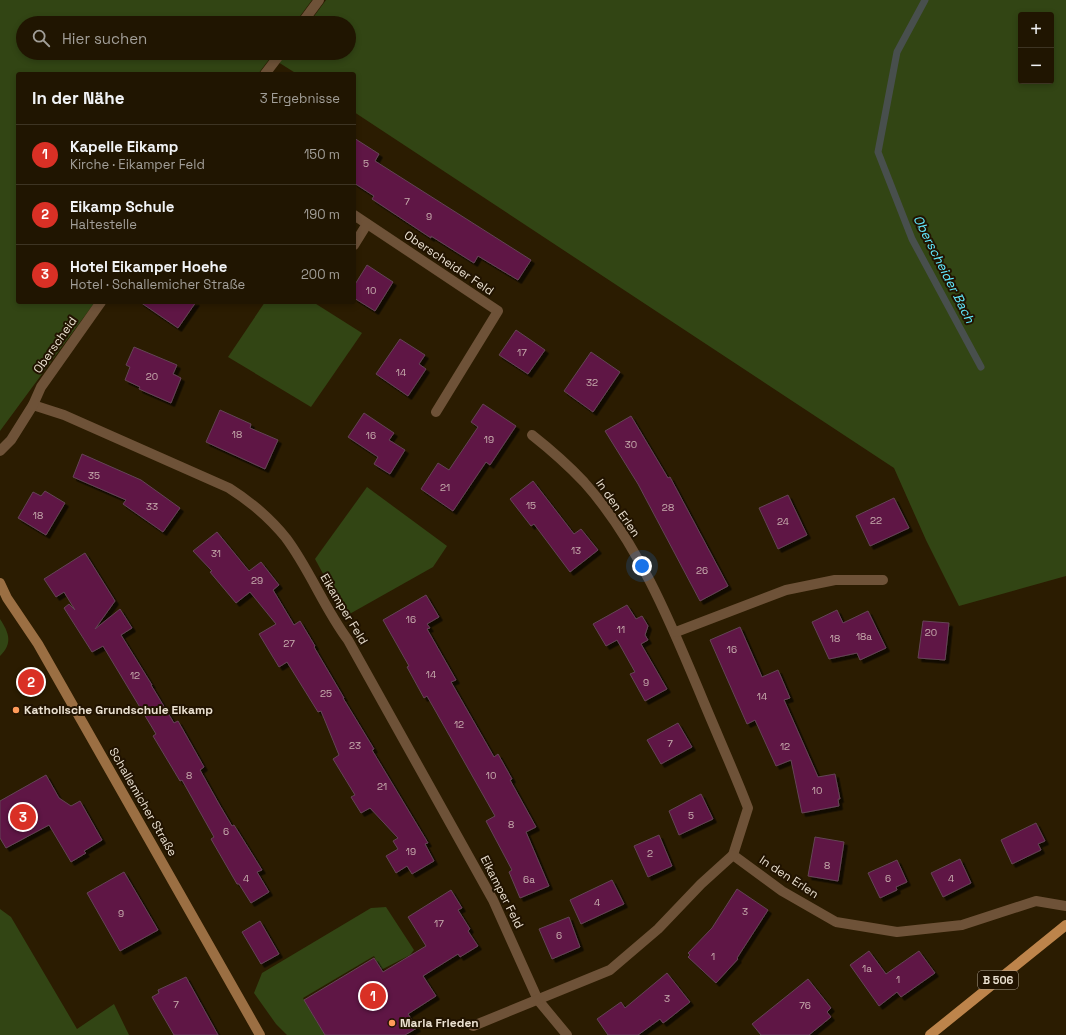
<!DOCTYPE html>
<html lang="de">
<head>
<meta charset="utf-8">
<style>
  body { margin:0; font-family:"Space Grotesk",sans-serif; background:#281e0b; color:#f1f3f6 }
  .controls { position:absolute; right:12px; top:12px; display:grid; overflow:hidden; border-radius:4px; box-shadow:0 2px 6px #0003 }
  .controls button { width:36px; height:36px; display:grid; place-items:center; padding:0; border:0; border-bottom:1px solid #3d3423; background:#201501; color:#f1f3f6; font:20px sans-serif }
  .you { position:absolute; left:642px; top:566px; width:14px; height:14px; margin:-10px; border:3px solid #fff; border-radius:50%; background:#1a73e8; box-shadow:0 0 0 6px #1a73e833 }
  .badge { display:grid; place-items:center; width:26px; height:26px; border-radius:50%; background:#d93025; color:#fff; font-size:13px; font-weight:700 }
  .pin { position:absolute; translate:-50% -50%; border:2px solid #fff; box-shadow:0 1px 4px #0006 }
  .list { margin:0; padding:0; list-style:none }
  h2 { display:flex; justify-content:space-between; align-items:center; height:52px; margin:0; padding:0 16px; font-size:17px }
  h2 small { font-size:13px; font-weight:400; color:#a29f99 }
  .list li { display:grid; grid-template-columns:26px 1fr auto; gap:12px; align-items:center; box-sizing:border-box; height:60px; padding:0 16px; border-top:1px solid #3d3423 }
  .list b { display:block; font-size:15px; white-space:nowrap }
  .list p { margin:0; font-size:13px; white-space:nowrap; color:#a29f99 }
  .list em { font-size:13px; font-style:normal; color:#a29f99 }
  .icon { flex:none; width:22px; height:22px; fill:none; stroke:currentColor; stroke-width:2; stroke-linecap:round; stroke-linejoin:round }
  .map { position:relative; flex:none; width:1066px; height:1035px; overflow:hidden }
  .search { position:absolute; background:#201501; box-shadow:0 2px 6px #0003; left:16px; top:16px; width:340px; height:44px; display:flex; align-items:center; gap:10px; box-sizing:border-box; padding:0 14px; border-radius:22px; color:#a29f99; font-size:15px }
  .panel { position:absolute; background:#201501; box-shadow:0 2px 6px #0003; left:16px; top:72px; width:340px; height:232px; border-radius:4px }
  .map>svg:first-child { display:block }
  .green { fill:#324514; fill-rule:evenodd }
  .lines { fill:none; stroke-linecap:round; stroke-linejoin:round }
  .stream { stroke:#484f4d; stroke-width:7 }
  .building { fill:#5f1345; stroke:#644556; filter:url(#shadow) }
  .street { stroke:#6e5238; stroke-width:10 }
  .secondary { stroke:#9b6f43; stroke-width:10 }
  .primary { stroke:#bd844b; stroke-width:10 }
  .poi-dot { fill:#ff9b5a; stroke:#211300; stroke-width:1.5 }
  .labels { text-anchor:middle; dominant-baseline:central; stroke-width:4; stroke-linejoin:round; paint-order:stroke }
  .number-label { font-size:10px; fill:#c8aeae }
  .shield { fill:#211300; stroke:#aea392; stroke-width:1 }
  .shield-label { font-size:11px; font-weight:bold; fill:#ebe1d1 }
  .street-label { font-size:12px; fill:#ebe1d1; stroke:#211300 }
  .poi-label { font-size:12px; font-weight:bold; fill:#ebe1d1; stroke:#211300; text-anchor:start }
  .water-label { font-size:13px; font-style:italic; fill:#62e9fe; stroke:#211300 }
</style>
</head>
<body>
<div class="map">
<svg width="1066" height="1035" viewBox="0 0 1066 1035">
  <defs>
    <filter id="shadow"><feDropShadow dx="3.5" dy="3.5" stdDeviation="0" flood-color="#0009"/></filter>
  </defs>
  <rect width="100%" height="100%" fill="#2b1c01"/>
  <g class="green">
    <polygon points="0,0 312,0 295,23 23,23 23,53 274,53 258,74 18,74 18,302 95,302 0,431"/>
    <path d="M326,0H1066V576L959,606L926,540L894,468L354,112V74H297L278,62L285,53H349V23H309ZM1021,15H1051V81H1021Z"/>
    <polygon points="265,302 313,302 362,333 311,407 228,357"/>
    <polygon points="367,487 447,546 433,567 346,616 315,559"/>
    <path d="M0,619C9,633 13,643 0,656Z"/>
    <polygon points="386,907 414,950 410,955 381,970 374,956 303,998 325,1035 287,1035 276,1024 254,993 262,973 371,908"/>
    <polygon points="0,909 11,917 77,1029 114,1004 129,1035 0,1035"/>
  </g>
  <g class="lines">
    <polyline class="stream" points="925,0 897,52 878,152 912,239 981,367"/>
  </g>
  <g class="building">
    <polygon points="354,138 379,154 375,161 531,260 518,280 478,256 474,263 431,236 431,238 372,199 374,196 354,183"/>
    <polygon points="367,265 393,282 375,311 354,298 354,286"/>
    <polygon points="140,302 196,302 178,328"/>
    <polygon points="516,330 545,350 528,374 499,355"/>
    <polygon points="400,339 425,355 419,364 426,369 408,396 376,374"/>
    <polygon points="134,347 177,365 173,374 181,378 171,403 139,389 140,387 125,380 130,367 126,365"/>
    <polygon points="591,352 620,372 593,412 564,391"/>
    <polygon points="483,404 516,426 490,465 486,462 453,511 421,489 438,463 449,470 478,427 471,422"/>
    <polygon points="220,410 251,424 250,428 278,440 265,469 206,442"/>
    <polygon points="364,413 394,433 389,440 405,450 390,474 374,464 378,457 348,437"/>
    <polygon points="631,416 668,478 670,477 728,586 700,601 638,484 605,431"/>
    <polygon points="82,454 141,480 180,508 163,532 123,504 126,500 73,477"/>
    <polygon points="533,481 574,534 581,529 598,550 570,572 534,524 531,526 510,499"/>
    <polygon points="45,491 65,503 46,535 18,518 33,492 41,496"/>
    <polygon points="788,495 807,535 778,549 759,508"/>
    <polygon points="894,498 909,528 870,546 856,516"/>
    <polygon points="217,532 249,571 261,562 279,585 273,590 294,625 300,621 315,646 314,647 344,698 343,698 374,749 372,750 428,843 425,844 434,861 412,874 407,866 396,873 386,856 398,849 393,841 398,838 370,808 361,813 351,797 355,795 333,759 339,755 321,711 318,712 287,662 279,667 259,634 276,624 250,592 236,603 210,572 212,571 193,551"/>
    <polygon points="85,553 115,601 95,629 120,609 132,628 121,635 152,685 151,685 174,723 178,721 204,767 200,770 219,804 232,826 234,825 262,870 257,872 269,892 251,903 239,884 237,884 211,839 214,837 182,780 180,781 153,736 156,734 103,646 92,652 64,608 69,604 75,610 64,592 56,597 44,579"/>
    <polygon points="426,595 439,617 427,624 430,628 427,629 456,680 451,682 494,757 498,754 512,779 510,780 536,827 526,832 549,886 520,898 509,872 512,870 486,821 495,816 427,696 424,698 407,667 409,666 383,620"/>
    <polygon points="627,605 636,619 642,616 648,626 645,635 648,640 641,644 667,689 645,701 630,674 635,672 617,640 606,646 593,624"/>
    <polygon points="837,610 843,623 868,611 886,648 860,660 857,653 829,659 812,622"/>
    <polygon points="923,621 949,623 945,660 918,658"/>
    <polygon points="740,627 762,677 778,670 790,698 784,700 818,777 835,774 840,799 838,799 839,806 802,813 791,760 776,766 755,720 747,724 710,640"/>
    <polygon points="678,723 692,747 661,764 647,740"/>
    <polygon points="46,775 59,798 71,806 80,801 102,840 84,851 86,853 71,862 49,825 6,848 0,838 0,801"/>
    <polygon points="701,794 713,819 679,835 669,811"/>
    <polygon points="1036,823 1045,841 1038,844 1041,850 1012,864 1001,840"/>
    <polygon points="659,835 672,866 648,877 634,846"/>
    <polygon points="815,837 844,842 838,881 808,876"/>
    <polygon points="960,859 971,883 943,897 931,873"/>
    <polygon points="897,860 907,882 896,887 897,890 880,898 868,873"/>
    <polygon points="124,872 158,930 120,951 87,893"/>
    <polygon points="612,880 624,904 581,924 570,900"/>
    <polygon points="737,889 768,910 737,958 738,959 716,983 688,957 690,955 688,953 712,928"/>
    <polygon points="451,890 462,908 458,910 470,929 468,931 478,946 460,957 458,954 423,976 436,996 408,1014 417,1028 405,1035 325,1035 304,1000 374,958 383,972 426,946 408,917"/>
    <polygon points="569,917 580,947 552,959 539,929"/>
    <polygon points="260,921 279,954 261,964 242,932"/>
    <polygon points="869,951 886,974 919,951 935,973 901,997 897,992 879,1006 850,965"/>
    <polygon points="667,973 690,1002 666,1021 663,1023 660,1019 638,1035 608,1035 597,1019 621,1002 625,1008"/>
    <polygon points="186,977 218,1035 174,1035 152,997 159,993 158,990"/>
    <polygon points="808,979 831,1008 827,1012 831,1017 809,1035 761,1035 752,1024"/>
  </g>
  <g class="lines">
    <g class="street">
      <polyline points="302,23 319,0"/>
      <polyline points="265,74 281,53"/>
      <polyline points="354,215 498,311 436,412"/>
      <polyline points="354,245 367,224"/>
      <path d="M33,405L64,415L229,488C251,502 270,518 286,538C310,570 324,608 348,640L493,900L538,1000L567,1035"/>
      <path d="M532,435C551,450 568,465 584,482C637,541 670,621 700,693C716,732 733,769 748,808L733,855L782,891L836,922L897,932L962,925L1036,901L1066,906"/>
      <polyline points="0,451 11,440 33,405 41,387 101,302"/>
      <polyline points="676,632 786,590 835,580 883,580"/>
      <polyline points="473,1026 610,970 658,929 701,884 733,855"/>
    </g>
    <polyline class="secondary" points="0,583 7,598 38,644 260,1035"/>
    <polyline class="primary" points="930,1035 1066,925"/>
  </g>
  <g class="poi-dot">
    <circle cx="16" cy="710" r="4"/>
    <circle cx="392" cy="1023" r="4"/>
  </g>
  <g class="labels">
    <g class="number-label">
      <text x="366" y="163">5</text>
      <text x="407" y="201">7</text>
      <text x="429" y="216">9</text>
      <text x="371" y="290">10</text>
      <text x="522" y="352">17</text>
      <text x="401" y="372">14</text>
      <text x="152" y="376">20</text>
      <text x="592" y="382">32</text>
      <text x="237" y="434">18</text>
      <text x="371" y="435">16</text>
      <text x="489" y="439">19</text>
      <text x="631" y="444">30</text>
      <text x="94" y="475">35</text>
      <text x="445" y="487">21</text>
      <text x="531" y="505">15</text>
      <text x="152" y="506">33</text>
      <text x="668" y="507">28</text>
      <text x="38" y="515">18</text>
      <text x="876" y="520">22</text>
      <text x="783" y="521">24</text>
      <text x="576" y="550">13</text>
      <text x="216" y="553">31</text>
      <text x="702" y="570">26</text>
      <text x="257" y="580">29</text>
      <text x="411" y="619">16</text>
      <text x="621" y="629">11</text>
      <text x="931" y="632">20</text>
      <text x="864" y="636">18a</text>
      <text x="835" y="638">18</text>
      <text x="289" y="643">27</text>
      <text x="732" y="649">16</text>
      <text x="431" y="674">14</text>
      <text x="135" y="675">12</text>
      <text x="646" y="682">9</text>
      <text x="326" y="693">25</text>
      <text x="762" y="696">14</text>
      <text x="459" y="724">12</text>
      <text x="670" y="743">7</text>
      <text x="355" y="745">23</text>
      <text x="785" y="746">12</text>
      <text x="189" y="775">8</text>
      <text x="491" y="775">10</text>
      <text x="382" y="786">21</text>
      <text x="817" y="790">10</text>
      <text x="691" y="815">5</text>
      <text x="511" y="824">8</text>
      <text x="226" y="831">6</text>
      <text x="411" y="851">19</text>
      <text x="650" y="853">2</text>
      <text x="827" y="865">8</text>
      <text x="246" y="878">4</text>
      <text x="888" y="878">6</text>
      <text x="951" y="878">4</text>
      <text x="529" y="879">6a</text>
      <text x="597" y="902">4</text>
      <text x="745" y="911">3</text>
      <text x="121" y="913">9</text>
      <text x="439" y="923">17</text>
      <text x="559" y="935">6</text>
      <text x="713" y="956">1</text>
      <text x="867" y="968">1a</text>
      <text x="898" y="979">1</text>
      <text x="667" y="998">3</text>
      <text x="176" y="1004">7</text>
      <text x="805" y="1005">76</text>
    </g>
    <rect class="shield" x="978" y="971" width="40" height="18" rx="3"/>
    <g class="shield-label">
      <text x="998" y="980">B 506</text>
    </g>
    <g class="street-label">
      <text transform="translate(449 263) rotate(34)">Oberscheider Feld</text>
      <text transform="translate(55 345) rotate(-55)">Oberscheid</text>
      <text transform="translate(618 508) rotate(55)">In den Erlen</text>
      <text transform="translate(344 609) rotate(59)">Eikamper Feld</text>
      <text transform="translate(143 802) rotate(60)">Schallemicher Straße</text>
      <text transform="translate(789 877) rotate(33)">In den Erlen</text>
      <text transform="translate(502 892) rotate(63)">Eikamper Feld</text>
    </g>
    <g class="poi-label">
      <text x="24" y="710">Katholische Grundschule Eikamp</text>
      <text x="400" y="1023">Maria Frieden</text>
    </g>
    <g class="water-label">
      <text transform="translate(944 269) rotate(63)">Oberscheider Bach</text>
    </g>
  </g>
</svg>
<div class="controls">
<button>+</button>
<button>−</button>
</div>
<div class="you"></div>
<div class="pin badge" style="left:373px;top:996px">1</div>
<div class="pin badge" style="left:31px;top:682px">2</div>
<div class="pin badge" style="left:23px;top:817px">3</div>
<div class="search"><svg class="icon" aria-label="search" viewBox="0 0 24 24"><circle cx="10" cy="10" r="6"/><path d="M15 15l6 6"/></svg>Hier suchen</div>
<section class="panel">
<h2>In der Nähe<small>3 Ergebnisse</small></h2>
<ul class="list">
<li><span class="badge">1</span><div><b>Kapelle Eikamp</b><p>Kirche · Eikamper Feld</p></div><em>150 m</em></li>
<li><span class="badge">2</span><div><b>Eikamp Schule</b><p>Haltestelle</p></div><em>190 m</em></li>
<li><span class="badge">3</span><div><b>Hotel Eikamper Hoehe</b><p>Hotel · Schallemicher Straße</p></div><em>200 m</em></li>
</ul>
</section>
</div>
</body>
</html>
